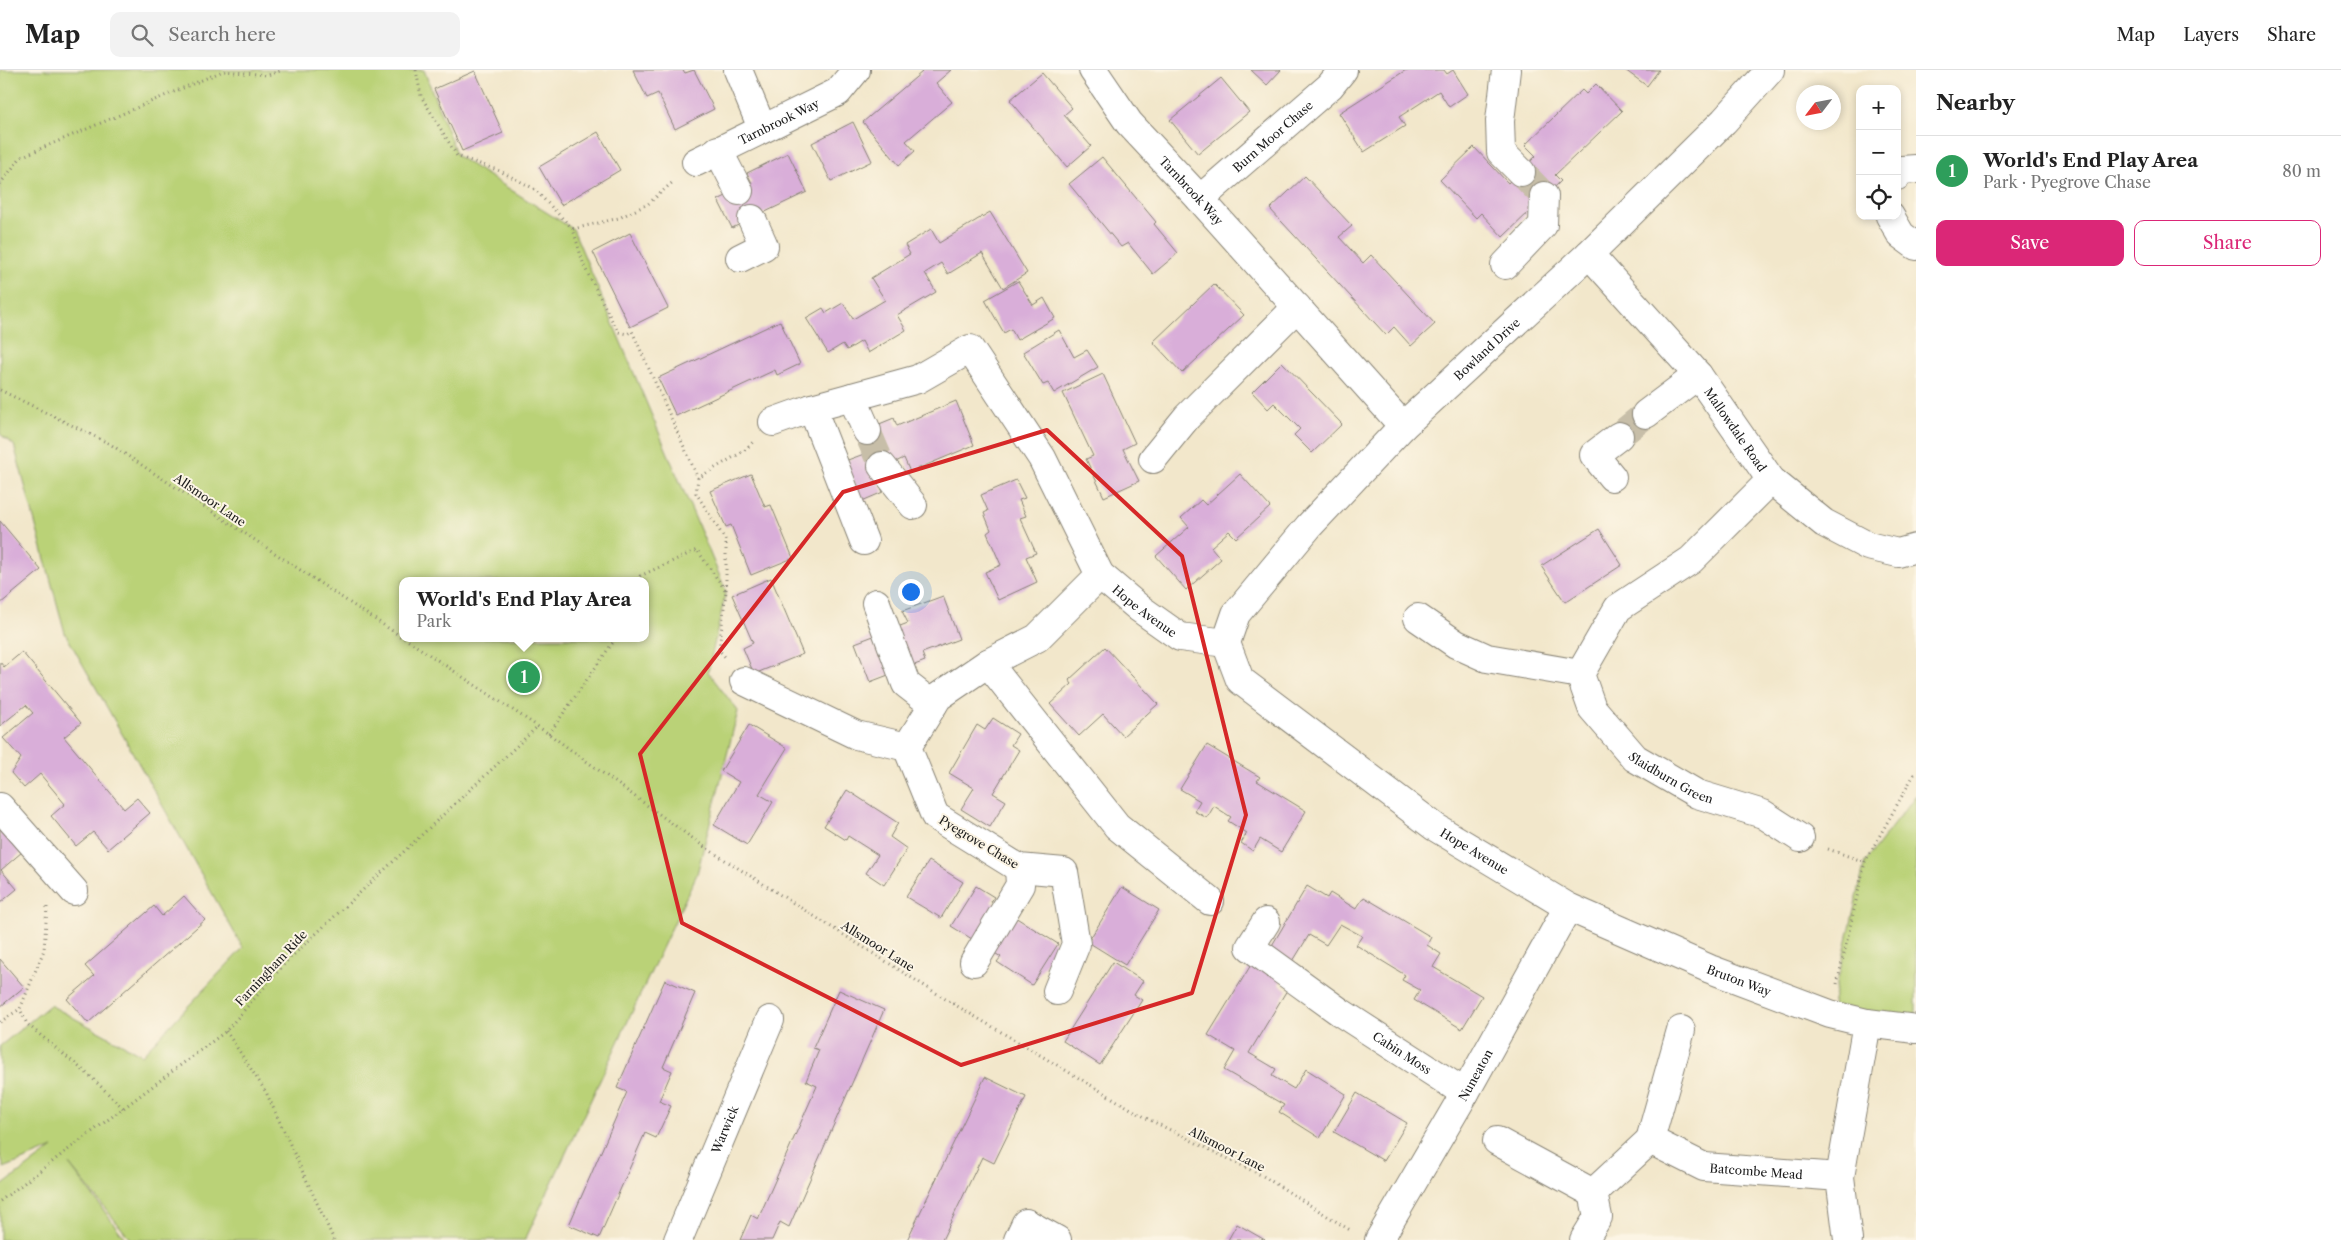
<!DOCTYPE html>
<html lang="en">
<head>
<meta charset="utf-8">
<style>
  body { margin:0; font-family:"Libre Caslon Text",serif; background:#f2f2f2; color:#222 }
  .controls { position:absolute; right:15px; top:15px; display:grid; overflow:hidden; border-radius:10px; box-shadow:0 2px 8px #0003 }
  .controls button { width:45px; height:45px; display:grid; place-items:center; padding:0; border:0; border-bottom:1px solid #e0e0e0; background:#fff; color:#222; font:25px sans-serif }
  .compass { position:absolute; left:1796px; top:15px; width:45px; height:45px; border-radius:50%; background:#fff; box-shadow:0 2px 8px #0003; rotate:238deg }
  .you { position:absolute; left:910px; top:521px; width:18px; height:18px; margin:-12px; border:4px solid #fff; border-radius:50%; background:#1a73e8; box-shadow:0 0 0 8px #1a73e833 }
  .badge { display:grid; place-items:center; width:32px; height:32px; border-radius:50%; background:#db2777; color:#fff; font-size:16px; font-weight:700 }
  .pin { position:absolute; translate:-50% -50%; border:2px solid #fff; box-shadow:0 1px 5px #0006 }
  .popup { position:absolute; left:399px; top:507px; width:250px; height:65px; box-sizing:border-box; display:grid; place-content:center; border-radius:10px; background:#fff; filter:drop-shadow(0 1px 4px #0005); font-size:16px; white-space:nowrap; color:#767676 }
  .popup b { font-size:19px; color:#222 }
  .popup::after { content:''; position:absolute; left:50%; top:100%; margin-left:-10px; border:10px solid transparent; border-top-color:#fff }
  .list { margin:0; padding:0; list-style:none }
  h2 { display:flex; justify-content:space-between; align-items:center; height:65px; margin:0; padding:0 20px; font-size:21px }
  h2 small { font-size:16px; font-weight:400; color:#767676 }
  .list li { display:grid; grid-template-columns:32px 1fr auto; gap:15px; align-items:center; box-sizing:border-box; height:70px; padding:0 20px; border-top:1px solid #e0e0e0 }
  .list b { display:block; font-size:19px; white-space:nowrap }
  .list p { margin:0; font-size:16px; white-space:nowrap; color:#767676 }
  .list em { font-size:16px; font-style:normal; color:#767676 }
  .actions { display:flex; gap:10px; padding:15px 20px }
  .actions a { flex:1; padding:11px 0; border:1px solid #db2777; border-radius:10px; text-align:center; font-size:18px; color:#db2777 }
  .actions .main { background:#db2777; color:#fff }
  .icon { flex:none; width:28px; height:28px; fill:none; stroke:currentColor; stroke-width:2; stroke-linecap:round; stroke-linejoin:round }
  .map { position:relative; flex:none; width:1916px; height:1170px; overflow:hidden }
  header { display:flex; align-items:center; gap:30px; box-sizing:border-box; height:70px; padding:0 25px; background:#fff; border-bottom:1px solid #e0e0e0 }
  header strong { font-size:24px }
  nav { display:flex; gap:28px; margin-inline-start:auto; font-size:18px }
  .search { width:350px; height:45px; background:#f2f2f2; display:flex; align-items:center; gap:12px; box-sizing:border-box; padding:0 18px; border-radius:10px; color:#767676; font-size:19px }
  main { display:flex }
  aside { flex:1; background:#fff }
  .map>svg:first-child { display:block }
  .park { fill:#bad277; stroke:#6b774a; fill-rule:evenodd }
  .building { fill:#d9aed9 }
  .lines { fill:none; stroke-linecap:round; stroke-linejoin:round }
  .minor-tunnel { stroke:#c7bea8; stroke-width:28; stroke-dasharray:28 14; stroke-linecap:butt }
  .minor-casing { stroke:#878274; stroke-width:30 }
  .path { stroke:#878274; stroke-width:3; stroke-dasharray:1 4; stroke-linecap:butt }
  .minor { stroke:#fff; stroke-width:28 }
  .marked { fill:none; stroke:#d62828; stroke-width:4; stroke-linejoin:round }
  .labels { text-anchor:middle; dominant-baseline:central; stroke-width:4; stroke-linejoin:round; paint-order:stroke }
  .street-label { font-size:12px; fill:#1c1c1c; stroke:#fcf5e5 }
</style>
</head>
<body>
<header>
<strong>Map</strong>
<div class="search"><svg class="icon" aria-label="search" viewBox="0 0 24 24"><circle cx="10" cy="10" r="6"/><path d="M15 15l6 6"/></svg>Search here</div>
<nav><a>Map</a><a>Layers</a><a>Share</a></nav>
</header>
<main>
<div class="map">
<svg width="1916" height="1170" viewBox="0 0 1916 1170">
  <rect width="100%" height="100%" fill="#fcf5e5"/>
  <filter id="ink" filterUnits="userSpaceOnUse"><feTurbulence type="fractalNoise" baseFrequency=".02" numOctaves="2"/><feDisplacementMap in="SourceGraphic" scale="10" xChannelSelector="R" yChannelSelector="G"/><feConvolveMatrix kernelMatrix="1 2 1 2 8 2 1 2 1" color-interpolation-filters="sRGB"/></filter>
  <filter id="wash" filterUnits="userSpaceOnUse"><feTurbulence type="fractalNoise" baseFrequency=".0096" numOctaves="4" result="noise"/><feDisplacementMap in="SourceGraphic" scale="20" xChannelSelector="R" yChannelSelector="G"/><feGaussianBlur stdDeviation="1.12" result="paint"/><feColorMatrix in="noise" values="0 0 0 0 0 0 0 0 0 0 0 0 0 0 0 0 0 1.4 0 .05"/><feComposite in="paint" operator="in"/></filter>
  <g filter="url(#wash)">
    <rect width="100%" height="100%" fill="#f2e7cb"/>
    <g class="park">
      <path d="M0,0H424L457,86L573,159L726,521L708,602L738,641L697,804L525,1170H131L69,1094L126,1170H0V1117L53,1078L4,1098L0,1084V976L50,935L142,985L243,878L65,563L14,375L0,364ZM403,511H645V568H403Z"/>
      <polygon points="1916,725 1916,959 1830,944 1865,792"/>
    </g>
    <g id="blocks">
      <g class="building">
        <polygon points="633,0 683,0 685,3 694,0 714,39 675,59 658,23 647,28"/>
        <polygon points="921,0 951,0 936,13 952,32 906,71 915,81 899,95 863,52 922,2"/>
        <polygon points="1251,0 1281,0 1267,15"/>
        <polygon points="1406,0 1444,0 1447,4 1453,0 1468,24 1449,37 1439,21 1399,47 1405,56 1364,82 1339,43"/>
        <polygon points="1625,0 1659,0 1647,16"/>
        <polygon points="475,1 503,63 462,81 434,19"/>
        <polygon points="1042,3 1072,38 1064,45 1091,76 1067,97 1010,30"/>
        <polygon points="1221,8 1249,42 1198,84 1170,50"/>
        <polygon points="1596,14 1622,41 1555,105 1561,111 1503,167 1481,143 1476,148 1440,110 1474,77 1508,113 1536,86 1525,75 1582,20 1586,24"/>
        <polygon points="853,52 872,91 831,111 812,73"/>
        <polygon points="598,62 620,100 561,135 539,97"/>
        <polygon points="788,83 807,122 732,158 718,130 752,113 747,103"/>
        <polygon points="1102,87 1156,152 1154,154 1178,183 1153,204 1128,173 1121,177 1069,114"/>
        <polygon points="1305,106 1352,156 1339,167 1363,193 1371,185 1435,254 1411,276 1394,257 1386,265 1270,139"/>
        <polygon points="990,142 1027,203 1003,218 982,183 948,204 941,193 925,203 936,222 897,245 906,260 868,283 862,271 847,280 843,274 828,283 806,248 823,238 826,243 843,233 853,249 885,230 871,208 910,184 905,175 931,159 939,173"/>
        <polygon points="630,163 668,238 630,257 593,182"/>
        <polygon points="1018,211 1033,235 1044,228 1055,248 1017,270 1011,259 1004,263 985,230"/>
        <polygon points="1214,214 1244,245 1182,303 1153,272"/>
        <polygon points="780,251 800,294 777,305 775,300 676,346 658,308"/>
        <polygon points="1059,260 1074,287 1087,280 1098,297 1054,323 1048,313 1043,315 1023,282"/>
        <polygon points="1282,292 1342,354 1312,383 1294,365 1300,359 1274,333 1268,339 1252,322"/>
        <polygon points="1103,304 1135,373 1123,379 1139,411 1104,427 1086,389 1093,386 1063,323"/>
        <polygon points="956,331 974,375 910,402 904,388 874,402 883,422 862,431 845,391 864,384 855,364 894,348 897,356"/>
        <polygon points="751,404 765,437 771,435 793,488 751,505 731,455 726,457 710,421"/>
        <polygon points="1240,404 1270,437 1236,468 1229,461 1211,477 1221,489 1186,520 1156,486 1189,457 1181,448 1201,430 1206,435"/>
        <polygon points="1016,410 1025,428 1019,430 1026,446 1020,448 1036,483 1026,487 1037,512 998,530 985,502 1001,495 987,463 991,460 984,443 988,441 981,425"/>
        <polygon points="0,451 41,500 0,534"/>
        <polygon points="1599,459 1622,495 1565,532 1541,496"/>
        <polygon points="771,508 803,584 754,604 743,578 753,573 732,525"/>
        <polygon points="943,526 959,569 922,583 925,591 870,612 855,573 908,553 902,541"/>
        <polygon points="1105,577 1158,634 1123,666 1103,644 1079,666 1050,634 1072,614 1069,610"/>
        <polygon points="22,582 81,653 64,667 124,739 137,728 150,743 108,779 93,762 76,776 51,746 65,734 40,704 24,718 11,703 21,688 3,668 33,643 26,635 0,656 0,592 4,597"/>
        <polygon points="993,648 1018,664 1011,675 1019,680 993,723 1006,731 990,757 961,739 974,718 949,703 977,655 985,660"/>
        <polygon points="749,655 787,678 759,724 773,732 747,775 714,755 739,712 721,701"/>
        <polygon points="1207,675 1260,707 1257,711 1306,741 1281,782 1260,769 1253,781 1241,773 1247,763 1228,751 1231,747 1214,736 1207,748 1194,741 1200,731 1180,719"/>
        <polygon points="847,720 898,753 890,767 907,779 884,815 866,803 878,785 848,766 846,770 824,756"/>
        <polygon points="0,755 22,782 1,800 17,819 0,833"/>
        <polygon points="929,791 963,812 941,848 906,827"/>
        <polygon points="976,816 994,827 991,832 1058,874 1032,915 997,892 1001,887 951,856"/>
        <polygon points="1307,816 1327,828 1330,823 1356,839 1364,827 1431,867 1427,875 1441,884 1433,897 1482,926 1462,959 1414,930 1420,920 1402,910 1405,905 1356,875 1362,866 1340,854 1326,875 1309,865 1279,914 1287,920 1249,983 1276,999 1272,1006 1294,1019 1306,999 1346,1024 1320,1068 1279,1042 1284,1035 1224,1000 1235,981 1208,965 1254,890 1261,894"/>
        <polygon points="1122,817 1159,840 1125,895 1088,872"/>
        <polygon points="184,826 205,850 88,953 67,929 94,906 85,896 154,836 162,846"/>
        <polygon points="0,889 24,917 0,937"/>
        <polygon points="1113,892 1143,911 1134,925 1142,930 1100,995 1063,971"/>
        <polygon points="665,910 695,923 663,997 672,1001 659,1031 671,1036 656,1068 645,1063 599,1168 569,1155 627,1022 617,1018"/>
        <polygon points="839,920 884,940 789,1157 780,1152 772,1170 740,1170 751,1145 758,1149 817,1016 806,1011 819,980 813,978"/>
        <polygon points="985,1007 1026,1027 994,1093 982,1087 942,1170 907,1170"/>
        <polygon points="1357,1023 1407,1053 1384,1091 1334,1062"/>
        <polygon points="1237,1154 1265,1170 1228,1170"/>
      </g>
    </g>
  </g>
  <g filter="url(#ink)">
    <use href="#blocks" fill-opacity="0" stroke="#878274" stroke-width="1"/>
    <g class="lines">
      <g class="minor-tunnel">
        <polyline points="1521,102 1544,126"/>
        <polyline points="867,361 882,396"/>
        <polyline points="1619,366 1646,344"/>
      </g>
      <defs>
        <g id="minor">
          <polyline points="738,0 762,58"/>
          <path id="s1" d="M1093,0L1129,53L1200,129L1403,356"/>
          <polyline points="1506,0 1500,51 1501,82 1521,102"/>
          <polyline points="718,80 739,121"/>
          <path id="s2" d="M696,92L838,22L856,0"/>
          <polyline points="1897,106 1902,100 1916,99"/>
          <path id="s3" d="M1200,129L1330,16L1343,0"/>
          <polyline points="1890,146 1901,165 1916,176"/>
          <path id="s4" d="M1589,184L1698,305L1771,410L1824,453L1868,476L1898,483L1916,478"/>
          <polyline points="740,188 764,176 752,149"/>
          <polyline points="1505,195 1543,155 1544,126"/>
          <polyline points="852,327 867,361"/>
          <polyline points="812,338 864,471"/>
          <polyline points="1646,344 1698,305"/>
          <path id="s5" d="M773,352L812,338L918,309L970,279L1042,388L1100,505L1139,538L1180,567L1226,573"/>
          <polyline points="1153,389 1187,347 1297,237"/>
          <polyline points="882,396 913,435"/>
          <polyline points="1612,407 1594,385 1619,366"/>
          <path id="s6" d="M1771,410L1691,490L1618,538L1580,604L1592,638L1635,688L1697,724L1763,744L1800,768"/>
          <polyline points="876,533 906,614 933,635"/>
          <polyline points="1418,548 1456,574 1487,588 1580,604"/>
          <path id="s7" d="M1226,573L1240,610L1435,757L1568,837L1710,899L1830,944L1867,953L1916,959"/>
          <path id="s8" d="M1226,573L1236,544L1309,456L1403,356L1589,184L1724,51L1770,0"/>
          <polyline points="988,593 1117,756 1210,831"/>
          <polyline points="744,611 856,665 907,677"/>
          <polyline points="0,737 74,821"/>
          <path id="s9" d="M1266,852L1250,877L1340,942L1465,1023"/>
          <polyline points="974,892 1020,815 1019,798"/>
          <polyline points="1057,921 1076,874 1064,802 1019,798 935,746 907,677 938,627 988,593 1037,568 1100,505"/>
          <polyline points="1650,1070 1681,960"/>
          <polyline points="1497,1071 1593,1123"/>
          <path id="s10" d="M678,1170L770,950"/>
          <polyline points="1018,1170 1026,1153 1057,1170"/>
          <path id="s11" d="M1379,1170L1465,1023L1568,837"/>
          <path id="s12" d="M1584,1170L1598,1147L1593,1123L1650,1070L1704,1097L1840,1107"/>
          <polyline points="1848,1170 1840,1107 1867,953"/>
        </g>
      </defs>
      <use href="#minor" class="minor-casing"/>
      <g class="path">
        <polyline points="416,0 421,26 457,86 500,101 533,118 573,159 584,196 618,262 627,264 632,261 698,408"/>
        <polyline points="0,114 21,87 223,1 268,5 283,0"/>
        <polyline points="573,159 619,148 648,134 674,111"/>
        <polyline points="0,320 110,374 403,568"/>
        <polyline points="639,511 640,506 697,480 726,521 719,580 726,588"/>
        <polyline points="726,520 726,471 696,423 698,408 744,381 753,372"/>
        <polyline points="404,568 549,664 703,776 947,930 1148,1049 1263,1106 1350,1160"/>
        <polyline points="549,664 616,568"/>
        <polyline points="1828,779 1865,792"/>
        <polyline points="47,837 44,880 20,939 27,954 90,1006 123,1038"/>
        <polyline points="1837,914 1865,792 1916,701"/>
        <polyline points="0,952 20,939"/>
        <polyline points="226,961 266,1022 334,1170"/>
        <polyline points="0,1131 226,961 288,890 537,657"/>
      </g>
      <use href="#minor" class="minor"/>
    </g>
  </g>
  <path class="marked" d="M1047,360L1182,486L1246,745L1192,923L961,995L682,853L640,684L843,422Z"/>
  <g class="labels">
    <g class="street-label">
      <text stroke="none"><textPath href="#s2" startOffset="92">Tarnbrook Way</textPath></text>
      <text stroke="none"><textPath href="#s3" startOffset="96">Burn Moor Chase</textPath></text>
      <text stroke="none"><textPath href="#s1" startOffset="156">Tarnbrook Way</textPath></text>
      <text stroke="none"><textPath href="#s8" startOffset="396">Bowland Drive</textPath></text>
      <text stroke="none"><textPath href="#s4" startOffset="229">Mallowdale Road</textPath></text>
      <text transform="translate(210 430) rotate(34)">Allsmoor Lane</text>
      <text stroke="none"><textPath href="#s5" startOffset="530">Hope Avenue</textPath></text>
      <text stroke="none"><textPath href="#s6" startOffset="420">Slaidburn Green</textPath></text>
      <text transform="translate(979 772) rotate(31)">Pyegrove Chase</text>
      <text stroke="none"><textPath href="#s7" startOffset="330">Hope Avenue</textPath></text>
      <text transform="translate(878 876) rotate(32)">Allsmoor Lane</text>
      <text transform="translate(271 898) rotate(-47)">Farningham Ride</text>
      <text stroke="none"><textPath href="#s7" startOffset="625">Bruton Way</textPath></text>
      <text stroke="none"><textPath href="#s9" startOffset="215">Cabin Moss</textPath></text>
      <text stroke="none"><textPath href="#s11" startOffset="191">Nuneaton</textPath></text>
      <text stroke="none"><textPath href="#s10" startOffset="120">Warwick</textPath></text>
      <text transform="translate(1227 1079) rotate(27)">Allsmoor Lane</text>
      <text stroke="none"><textPath href="#s12" startOffset="242">Batcombe Mead</textPath></text>
    </g>
  </g>
</svg>
<div class="controls">
<button>+</button>
<button>−</button>
<button><svg class="icon" aria-label="locate" viewBox="0 0 24 24"><circle cx="12" cy="12" r="6"/><path d="M12 2v4M12 18v4M2 12h4M18 12h4"/></svg></button>
</div>
<svg class="compass" viewBox="-18 -18 36 36"><path d="M0-13l5 13h-10z" fill="#e53935"/><path d="M0 13l5-13h-10z" fill="#767676"/></svg>
<div class="you"></div>
<div class="pin badge" style="left:524px;top:607px;background:#2e9e5b">1</div>
<div class="popup"><b>World's End Play Area</b>Park</div>
</div>
<aside>
<h2>Nearby<small></small></h2>
<ul class="list">
<li><span class="badge" style="background:#2e9e5b">1</span><div><b>World's End Play Area</b><p>Park · Pyegrove Chase</p></div><em>80 m</em></li>
</ul>
<div class="actions"><a class="main">Save</a><a>Share</a></div>
</aside>
</main>
</body>
</html>
